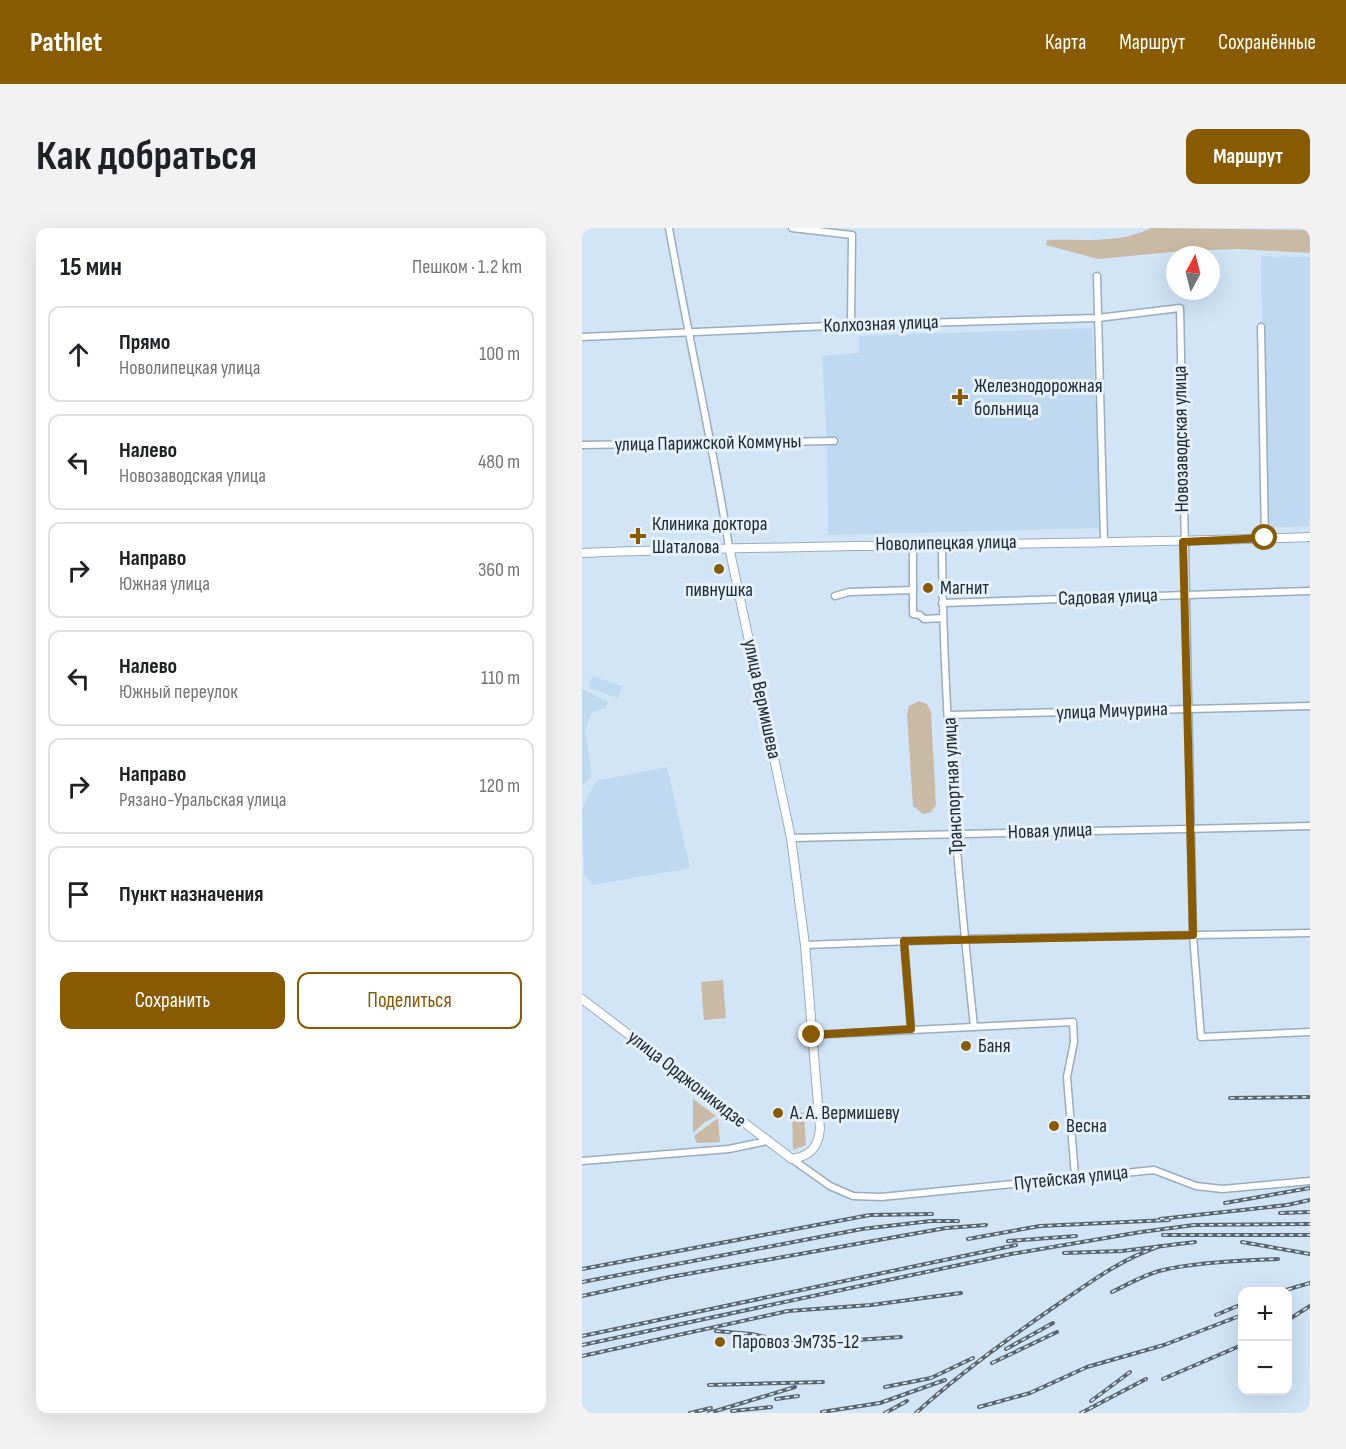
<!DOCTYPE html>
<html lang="ru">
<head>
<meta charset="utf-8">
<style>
  body { margin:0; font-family:"Sofia Sans Condensed",sans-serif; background:#f2f2f2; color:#202124 }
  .controls { position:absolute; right:18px; bottom:18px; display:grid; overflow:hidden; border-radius:12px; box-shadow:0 6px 24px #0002 }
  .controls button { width:54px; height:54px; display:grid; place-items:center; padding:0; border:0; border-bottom:2px solid #e0e0e0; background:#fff; color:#202124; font:30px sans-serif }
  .compass { position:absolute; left:584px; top:18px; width:54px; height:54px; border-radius:50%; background:#fff; box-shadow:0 6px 24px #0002; rotate:7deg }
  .stop { position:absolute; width:18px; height:18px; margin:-14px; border:4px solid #895b00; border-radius:50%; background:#fff }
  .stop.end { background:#895b00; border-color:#fff; box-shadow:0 2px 6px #0008 }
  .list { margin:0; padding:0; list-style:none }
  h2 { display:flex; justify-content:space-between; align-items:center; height:78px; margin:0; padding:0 24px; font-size:26px }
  h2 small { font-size:20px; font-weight:400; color:#757577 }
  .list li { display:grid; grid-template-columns:39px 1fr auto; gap:18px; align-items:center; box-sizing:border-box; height:96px; margin:0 12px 12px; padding:0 12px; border:2px solid #e0e0e0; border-radius:12px }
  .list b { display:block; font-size:22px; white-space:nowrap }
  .list p { margin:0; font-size:20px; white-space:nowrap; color:#757577 }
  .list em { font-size:20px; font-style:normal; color:#757577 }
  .actions { display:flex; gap:12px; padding:18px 24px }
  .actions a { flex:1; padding:14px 0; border:2px solid #895b00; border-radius:12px; text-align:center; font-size:21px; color:#895b00 }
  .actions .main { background:#895b00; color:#fff }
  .icon { flex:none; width:33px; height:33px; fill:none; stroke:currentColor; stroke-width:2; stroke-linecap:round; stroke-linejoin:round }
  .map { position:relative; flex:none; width:728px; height:1185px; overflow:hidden; border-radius:12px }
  header { display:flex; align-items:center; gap:36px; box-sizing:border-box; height:84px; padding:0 30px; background:#895b00; color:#fff }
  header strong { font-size:28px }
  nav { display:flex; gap:33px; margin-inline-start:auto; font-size:21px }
  .intro { display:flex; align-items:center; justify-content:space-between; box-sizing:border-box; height:144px; padding:0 36px }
  h1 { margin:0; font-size:42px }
  .button { padding:15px 27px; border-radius:12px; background:#895b00; color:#fff; font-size:21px; font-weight:700 }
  main { display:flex; gap:36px; padding:0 36px }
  aside { flex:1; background:#fff; border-radius:12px; box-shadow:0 6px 24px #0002 }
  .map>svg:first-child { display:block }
  .built { fill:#bfd9f0 }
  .green { fill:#cabaa5 }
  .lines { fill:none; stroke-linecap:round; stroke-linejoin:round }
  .minor-casing { stroke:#99adbd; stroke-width:9 }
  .tertiary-casing { stroke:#99adbd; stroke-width:10 }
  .minor { stroke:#fff; stroke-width:6 }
  .tertiary { stroke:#fff; stroke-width:8 }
  .rail-casing { stroke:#5a666f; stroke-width:4 }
  .rail { stroke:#e5f1fc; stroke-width:1.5; stroke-dasharray:4.5; stroke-linecap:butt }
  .route { stroke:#895b00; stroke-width:8 }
  .poi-dot { fill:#895b00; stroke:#e5f1fc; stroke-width:2 }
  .labels { text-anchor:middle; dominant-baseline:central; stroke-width:6; stroke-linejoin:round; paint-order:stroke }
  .street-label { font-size:20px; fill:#222a30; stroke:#e5f1fc }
  .poi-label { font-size:20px; fill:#222a30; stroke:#e5f1fc; text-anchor:start }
</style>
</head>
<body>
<header>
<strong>Pathlet</strong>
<nav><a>Карта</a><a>Маршрут</a><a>Сохранённые</a></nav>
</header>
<div class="intro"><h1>Как добраться</h1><a class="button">Маршрут</a></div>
<main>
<aside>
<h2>15 мин<small>Пешком · 1.2 km</small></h2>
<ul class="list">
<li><svg class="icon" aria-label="ahead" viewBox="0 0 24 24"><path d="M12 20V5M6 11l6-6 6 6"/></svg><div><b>Прямо</b><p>Новолипецкая улица</p></div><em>100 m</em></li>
<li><svg class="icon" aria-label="left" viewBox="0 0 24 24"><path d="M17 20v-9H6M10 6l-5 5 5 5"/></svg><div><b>Налево</b><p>Новозаводская улица</p></div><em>480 m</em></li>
<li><svg class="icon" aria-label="right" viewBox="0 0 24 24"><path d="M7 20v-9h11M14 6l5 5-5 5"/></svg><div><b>Направо</b><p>Южная улица</p></div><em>360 m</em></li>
<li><svg class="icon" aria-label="left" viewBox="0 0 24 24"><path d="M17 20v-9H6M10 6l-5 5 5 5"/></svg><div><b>Налево</b><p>Южный переулок</p></div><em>110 m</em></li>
<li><svg class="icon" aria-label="right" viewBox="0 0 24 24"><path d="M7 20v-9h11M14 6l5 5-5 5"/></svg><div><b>Направо</b><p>Рязано-Уральская улица</p></div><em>120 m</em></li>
<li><svg class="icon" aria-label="arrive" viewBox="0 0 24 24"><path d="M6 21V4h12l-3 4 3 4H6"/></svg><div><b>Пункт назначения</b></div></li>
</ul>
<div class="actions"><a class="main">Сохранить</a><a>Поделиться</a></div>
</aside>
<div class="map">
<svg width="728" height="1185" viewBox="0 0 728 1185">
  <rect width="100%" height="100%" fill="#d1e5f7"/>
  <g class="built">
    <polygon points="679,28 728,29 728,298 683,300"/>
    <polygon points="510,100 520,300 246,307 245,213 240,128 277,125 277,108"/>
    <polygon points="10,448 40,458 36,470 7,460"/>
    <polygon points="0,461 26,474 23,480 10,484 3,502 10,549 0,557"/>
    <polygon points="85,539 108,640 11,657 2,647 0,581 14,553"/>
  </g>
  <g class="green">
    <path d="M569,0L728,2V25L656,21L600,23L516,31L464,17L465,12C499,11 539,16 569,0Z"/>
    <polygon points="337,473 345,476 349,484 354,577 349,584 341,586 331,578 325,486 327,478"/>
    <polygon points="141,752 144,790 122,792 119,754"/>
    <polygon points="111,871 134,888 123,894 111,905"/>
    <polygon points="222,884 224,917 211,922 210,887"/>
    <polygon points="136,890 138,914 115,915 112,908"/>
  </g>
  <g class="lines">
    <defs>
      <g id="minor">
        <path d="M87,0C106,107 130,212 147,319"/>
        <polyline points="210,0 270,7 269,97"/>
        <polyline points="515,48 522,312"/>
        <polyline points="679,99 683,310"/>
        <polyline points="0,109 269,97 516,90 598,80 611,707 619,809 728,804"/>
        <polyline points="0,217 252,213"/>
        <polyline points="331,316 331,386 338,387 342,391 361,390"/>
        <path d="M360,316C361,477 375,638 392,799"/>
        <polyline points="253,368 267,364 331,362"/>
        <polyline points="360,375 728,363"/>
        <polyline points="367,487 728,478"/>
        <polyline points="209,610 728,598"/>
        <polyline points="322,713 329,801"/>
        <polyline points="223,717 383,711 728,705"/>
        <polyline points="230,807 491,794 492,814 485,849 493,948"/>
        <polyline points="210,931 248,958 271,968 299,969 572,942 614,958 640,961 728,953"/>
        <polyline points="0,933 147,921 185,913"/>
      </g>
      <g id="tertiary">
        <path d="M0,325C243,315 485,318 728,309"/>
        <path d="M0,771L210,931C228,928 236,920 238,901L223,717L209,610L147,319"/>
      </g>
    </defs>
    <use href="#minor" class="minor-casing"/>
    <use href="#tertiary" class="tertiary-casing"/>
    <use href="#minor" class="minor"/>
    <use href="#tertiary" class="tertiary"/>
    <defs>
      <g id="rail">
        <polyline points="648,870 728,869"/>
        <polyline points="643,975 728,960"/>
        <polyline points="698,985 728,984"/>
        <polyline points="578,991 705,977 728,972"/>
        <polyline points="581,1007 728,1007"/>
        <polyline points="386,1011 458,998 587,992"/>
        <polyline points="426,1013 494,1008"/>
        <polyline points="660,1014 728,1026"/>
        <polyline points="482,1025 540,1023 613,1014"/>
        <polyline points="0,1041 288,987 350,986"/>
        <polyline points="0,1054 280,1001 349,993 376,993"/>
        <path d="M530,1064C546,1056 560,1048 577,1043C607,1035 664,1032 696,1031"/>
        <polyline points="697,1064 728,1055"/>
        <polyline points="0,1068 88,1049 364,1000 404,997"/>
        <polyline points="634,1087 660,1076"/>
        <polyline points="706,1092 728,1078"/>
        <polyline points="134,1103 170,1106 214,1116 319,1109"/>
        <polyline points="0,1108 434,1017"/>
        <polyline points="0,1117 429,1026 559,1004 612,997 728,996"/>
        <polyline points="424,1121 471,1095"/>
        <polyline points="0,1128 206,1083 289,1077 379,1065"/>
        <polyline points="410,1135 475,1104"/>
        <polyline points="581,1151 660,1117"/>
        <polyline points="127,1157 241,1154"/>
        <polyline points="303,1159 349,1150 391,1130"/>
        <polyline points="194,1171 216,1168"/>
        <polyline points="509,1173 548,1144"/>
        <polyline points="397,1179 448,1165 505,1139 582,1117 660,1087"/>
        <polyline points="150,1183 189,1179"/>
        <polyline points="240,1184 298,1175 363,1152"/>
        <polyline points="108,1185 129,1180"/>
        <polyline points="127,1185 213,1159"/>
        <polyline points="303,1185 325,1173"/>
        <path d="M334,1185C377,1146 424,1112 472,1079C509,1054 535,1033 578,1018"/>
        <polyline points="499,1185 564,1151"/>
      </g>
    </defs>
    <use href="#rail" class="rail-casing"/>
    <use href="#rail" class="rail"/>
  </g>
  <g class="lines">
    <polyline class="route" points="230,807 329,801 322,713 611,707 601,314 683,310"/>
  </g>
  <g class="poi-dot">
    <path d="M375 160h6v6h6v6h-6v6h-6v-6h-6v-6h6z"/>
    <path d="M53 299h6v6h6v6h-6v6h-6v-6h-6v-6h6z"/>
    <circle cx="137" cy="341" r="6"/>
    <circle cx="346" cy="360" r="6"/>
    <circle cx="384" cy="818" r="6"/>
    <circle cx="196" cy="885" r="6"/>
    <circle cx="472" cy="898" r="6"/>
    <circle cx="138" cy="1114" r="6"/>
  </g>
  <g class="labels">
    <g class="street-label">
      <text transform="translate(299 96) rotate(-2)">Колхозная улица</text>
      <text transform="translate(599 211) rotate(-91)">Новозаводская улица</text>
      <text transform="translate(126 215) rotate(-1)">улица Парижской Коммуны</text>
      <text transform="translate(364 315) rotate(-1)">Новолипецкая улица</text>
      <text transform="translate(526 369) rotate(-2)">Садовая улица</text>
      <text transform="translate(180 471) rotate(78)">улица Вермишева</text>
      <text transform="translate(530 483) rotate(-2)">улица Мичурина</text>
      <text transform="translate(371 558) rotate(-93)">Транспортная улица</text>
      <text transform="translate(468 603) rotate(-2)">Новая улица</text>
      <text transform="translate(105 851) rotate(38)">улица Орджоникидзе</text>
      <text transform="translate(489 950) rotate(-6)">Путейская улица</text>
    </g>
    <g class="poi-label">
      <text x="392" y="158">Железнодорожная<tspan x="392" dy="23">больница</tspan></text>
      <text x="70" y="296">Клиника доктора<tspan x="70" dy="23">Шаталова</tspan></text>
      <text x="358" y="360">Магнит</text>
      <text x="137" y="362" text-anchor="middle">пивнушка</text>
      <text x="396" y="818">Баня</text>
      <text x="208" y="885">А. А. Вермишеву</text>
      <text x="484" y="898">Весна</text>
      <text x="150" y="1114">Паровоз Эм735-12</text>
    </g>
  </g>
</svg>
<div class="controls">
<button>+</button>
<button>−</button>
</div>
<svg class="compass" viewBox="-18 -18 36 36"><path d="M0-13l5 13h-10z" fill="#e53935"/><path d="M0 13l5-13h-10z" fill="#757577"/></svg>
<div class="stop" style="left:683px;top:310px"></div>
<div class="stop end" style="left:230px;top:807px"></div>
</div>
</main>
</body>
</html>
